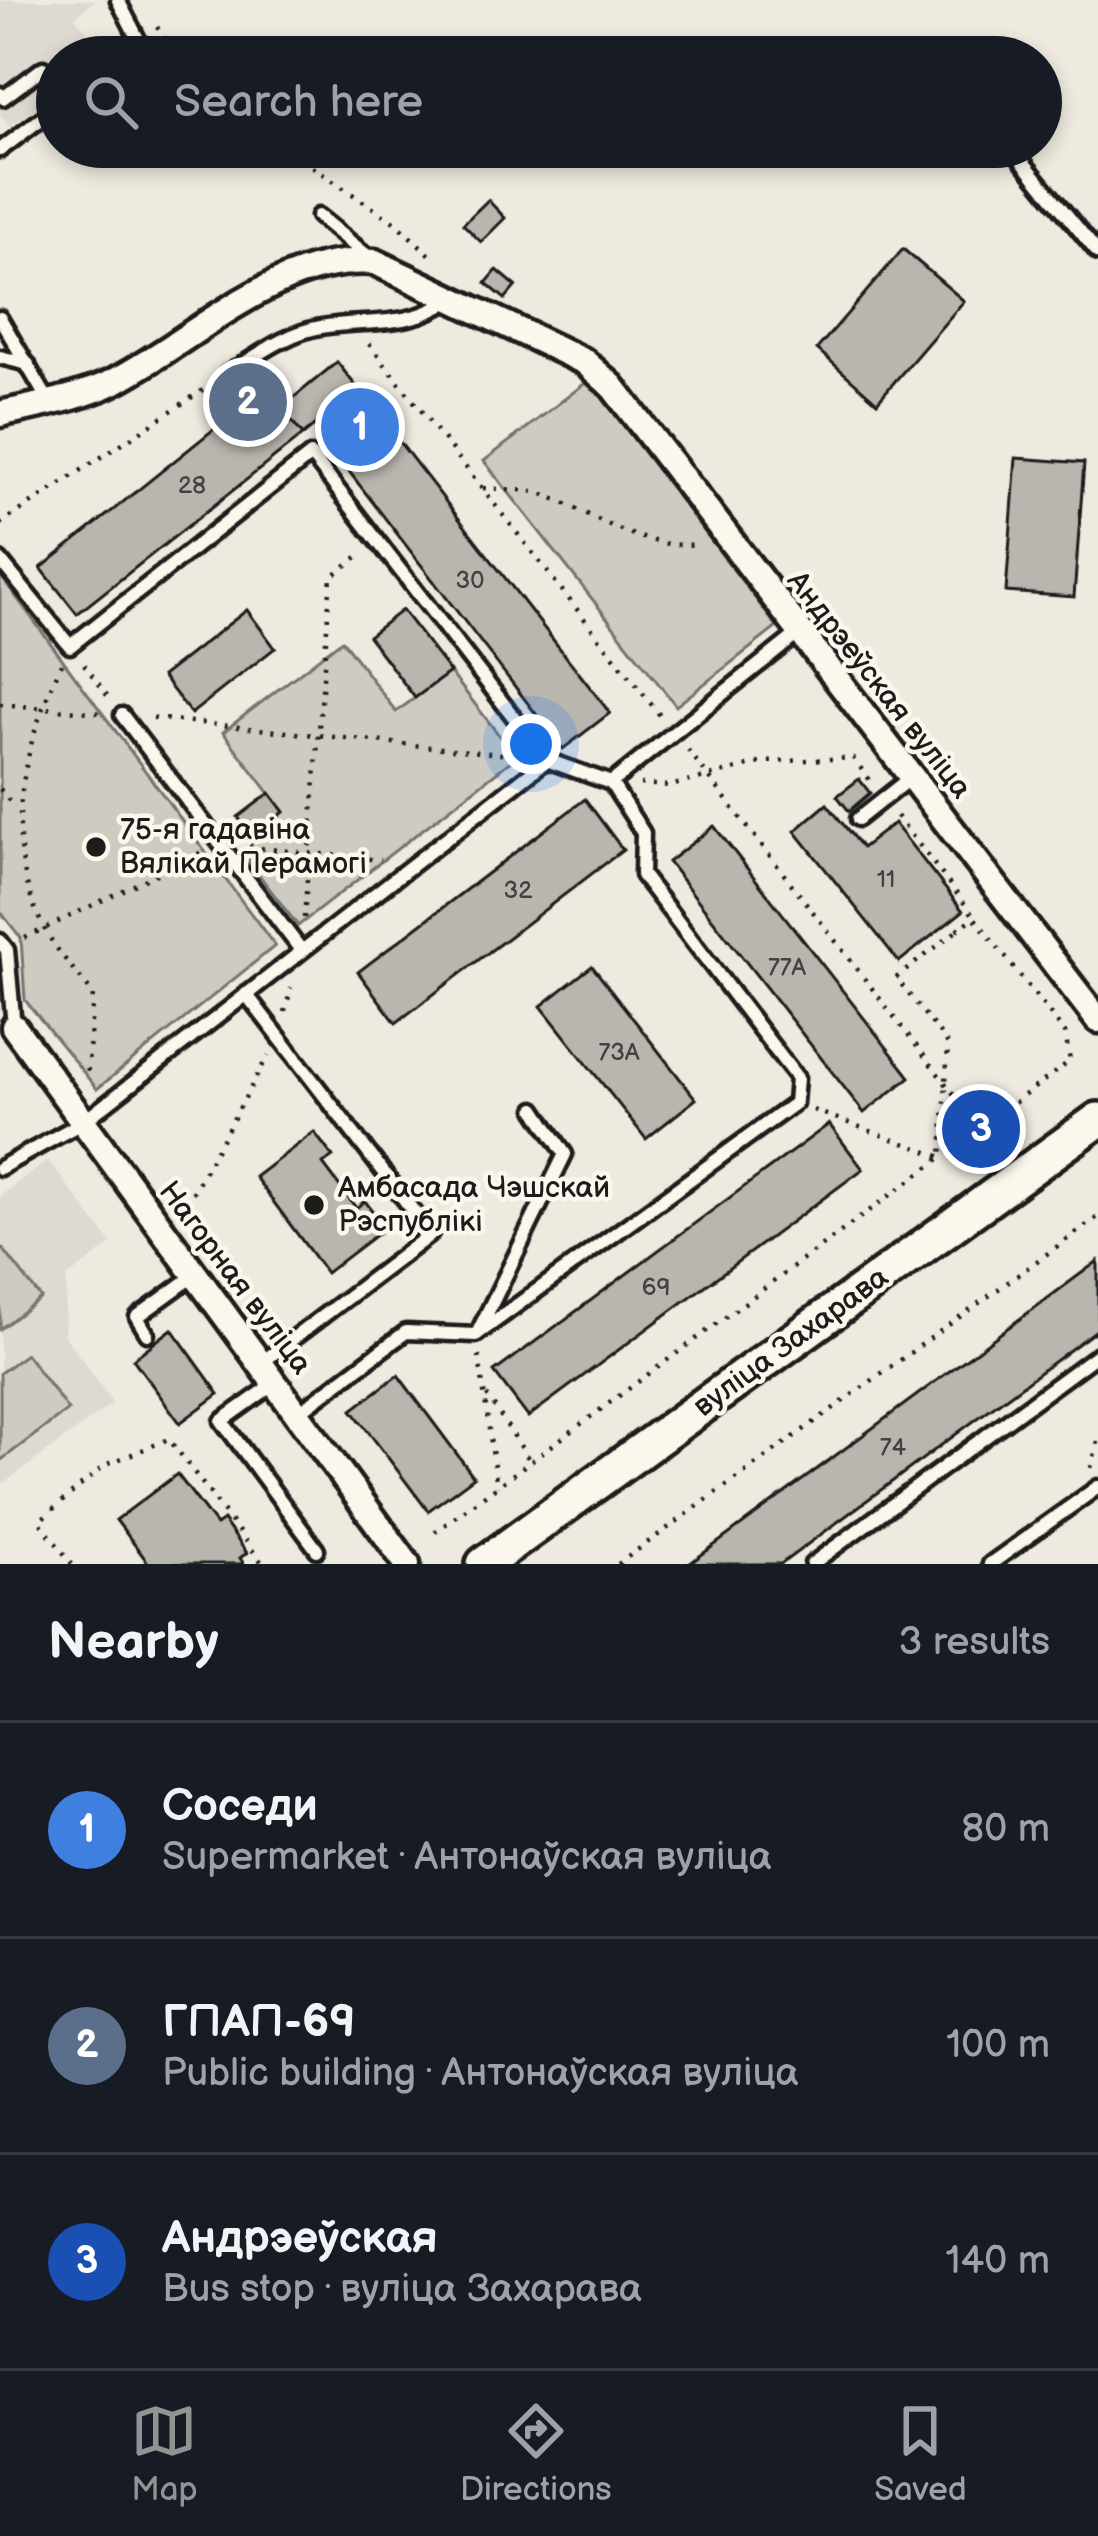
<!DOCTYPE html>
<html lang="en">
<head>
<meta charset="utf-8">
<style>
  body { margin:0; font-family:"Balsamiq Sans",sans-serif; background:#242831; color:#f1f3f6 }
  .you { position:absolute; left:531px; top:744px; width:42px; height:42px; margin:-30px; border:9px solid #fff; border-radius:50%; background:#1a73e8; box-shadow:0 0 0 18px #1a73e833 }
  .badge { display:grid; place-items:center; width:78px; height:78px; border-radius:50%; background:#919294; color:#fff; font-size:39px; font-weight:700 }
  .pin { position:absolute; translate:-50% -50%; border:6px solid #fff; box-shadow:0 3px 12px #0006 }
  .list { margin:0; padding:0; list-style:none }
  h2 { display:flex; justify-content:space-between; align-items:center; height:156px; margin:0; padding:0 48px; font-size:51px }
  h2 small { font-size:39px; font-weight:400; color:#9ea1a6 }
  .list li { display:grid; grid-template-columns:78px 1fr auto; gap:36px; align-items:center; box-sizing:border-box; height:216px; padding:0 48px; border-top:3px solid #363941 }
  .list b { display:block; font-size:45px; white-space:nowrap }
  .list p { margin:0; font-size:39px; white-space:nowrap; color:#9ea1a6 }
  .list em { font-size:39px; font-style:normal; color:#9ea1a6 }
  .icon { flex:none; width:66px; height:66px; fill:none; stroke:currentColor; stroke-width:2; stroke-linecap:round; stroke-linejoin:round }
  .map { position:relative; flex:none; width:1098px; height:1564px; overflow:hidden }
  .search { position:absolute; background:#171b24; box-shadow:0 6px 18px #0003; left:36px; right:36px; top:36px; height:132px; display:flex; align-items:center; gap:30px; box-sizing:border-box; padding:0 42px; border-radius:66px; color:#9ea1a6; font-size:45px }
  .sheet { height:804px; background:#171b24 }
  nav { display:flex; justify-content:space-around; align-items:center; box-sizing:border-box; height:168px; border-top:3px solid #363941; background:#171b24; font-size:33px; color:#9ea1a6 }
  nav a { display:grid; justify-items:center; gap:6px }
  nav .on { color:#919294 }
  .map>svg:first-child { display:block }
  .built { fill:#dedad1 }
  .green { fill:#ceccc2; stroke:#75746f; stroke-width:3 }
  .building { fill:#b9b6af; stroke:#1c1c1c; stroke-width:3 }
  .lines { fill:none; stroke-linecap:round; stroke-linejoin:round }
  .lane-casing { stroke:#1c1c1c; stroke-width:21 }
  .street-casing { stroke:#1c1c1c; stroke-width:33 }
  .secondary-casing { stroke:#1c1c1c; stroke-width:42 }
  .path { stroke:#1c1c1c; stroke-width:4.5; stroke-dasharray:3 9; stroke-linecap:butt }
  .lane { stroke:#fbf7ec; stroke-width:12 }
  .street { stroke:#fbf7ec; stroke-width:24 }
  .secondary { stroke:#fbf7ec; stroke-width:33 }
  .poi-dot { fill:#1c1c1c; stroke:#fbf7ec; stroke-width:4.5 }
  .labels { text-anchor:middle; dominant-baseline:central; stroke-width:9; stroke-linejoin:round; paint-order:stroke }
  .number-label { font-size:24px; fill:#434241 }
  .street-label { font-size:30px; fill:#1c1c1c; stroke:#fbf7ec }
  .poi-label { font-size:30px; fill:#1c1c1c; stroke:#fbf7ec; text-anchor:start }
</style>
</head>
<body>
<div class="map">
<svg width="1098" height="1564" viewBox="0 0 1098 1564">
  <rect width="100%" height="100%" fill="#eeeadf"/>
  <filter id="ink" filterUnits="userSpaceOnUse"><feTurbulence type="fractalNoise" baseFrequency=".00833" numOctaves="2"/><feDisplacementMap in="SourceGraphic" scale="24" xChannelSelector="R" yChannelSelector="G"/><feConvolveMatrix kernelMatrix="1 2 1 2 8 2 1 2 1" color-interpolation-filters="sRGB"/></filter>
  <g filter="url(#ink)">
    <g class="built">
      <polygon points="0,0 95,0 75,17 106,55 57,57 57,92 10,127 0,115"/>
      <polygon points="48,1160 112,1244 67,1277 64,1335 113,1403 0,1486 0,1196"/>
    </g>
    <g class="green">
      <polygon points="589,380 777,627 676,706 484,461"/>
      <polygon points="0,575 275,946 97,1089 25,1000 21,938 0,911"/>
      <polygon points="342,640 396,712 450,672 516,757 298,926 249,862 252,837 284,812 223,732"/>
      <polygon points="0,1245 41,1298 0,1329"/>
      <polygon points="26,1354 68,1410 0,1461 0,1373"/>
    </g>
    <g class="building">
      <polygon points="488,200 505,218 481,242 463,224"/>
      <polygon points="903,249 964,301 877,402 817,349"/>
      <polygon points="497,270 516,286 505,299 486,283"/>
      <polygon points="337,362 359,390 303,435 281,408"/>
      <polygon points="265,388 303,435 77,614 41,568"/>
      <polygon points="359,390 610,713 563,749 314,426"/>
      <polygon points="1016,458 1084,463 1074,597 1006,592"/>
      <polygon points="247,610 275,648 191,714 162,676"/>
      <polygon points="402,610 450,672 415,698 368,636"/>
      <polygon points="859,779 870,793 849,811 837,796"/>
      <polygon points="270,793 284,812 252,837 238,817"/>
      <polygon points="585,799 623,850 396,1023 358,972"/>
      <polygon points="827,804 862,848 894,823 963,911 899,962 795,831"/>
      <polygon points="714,826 910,1077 864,1113 668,862"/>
      <polygon points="592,966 696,1099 646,1139 541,1006"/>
      <polygon points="829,1124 863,1169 528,1417 494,1372"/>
      <polygon points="314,1132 333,1157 323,1164 356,1208 365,1201 385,1228 326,1273 255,1177"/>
      <polygon points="1098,1261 1098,1329 781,1564 689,1564"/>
      <polygon points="172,1329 219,1394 180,1423 133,1359"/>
      <polygon points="398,1375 474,1477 428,1511 352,1410"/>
      <polygon points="177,1474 216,1525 223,1520 247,1553 240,1558 244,1564 149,1564 116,1520"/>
    </g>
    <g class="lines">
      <defs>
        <g id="lane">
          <polyline points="118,0 140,43 122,57"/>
          <polyline points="0,94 3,98 43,68"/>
          <polyline points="1011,147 1098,253"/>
          <polyline points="0,150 57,107"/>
          <polyline points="318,216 370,258"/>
          <polyline points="0,318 49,402"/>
          <polyline points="0,357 28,364"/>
          <path d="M227,374C257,356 286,333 321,327C368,319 410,329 451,299"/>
          <polyline points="0,560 70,646 311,455 547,760"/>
          <polyline points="122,715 301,950"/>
          <polyline points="858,819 911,777"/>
          <polyline points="0,941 7,950 14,1027"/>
          <polyline points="246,994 431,1234 261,1363"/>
          <polyline points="0,1168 83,1122 547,760 611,783 800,632"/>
          <polyline points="147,1334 137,1317 195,1275"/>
          <polyline points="477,1334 565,1154 535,1109"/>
          <polyline points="275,1383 222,1421 317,1550"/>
          <polyline points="298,1413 406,1332 476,1335 795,1103 797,1078 642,875 643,833 611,783"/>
          <polyline points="812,1564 1098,1354"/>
          <polyline points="990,1564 1098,1487"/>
        </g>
        <g id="street">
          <path d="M0,414C38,405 82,398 117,380C198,337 278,255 375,262L585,362L612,386L1098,1020"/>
          <polyline points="14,1027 407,1564"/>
        </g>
        <polyline id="secondary" points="484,1564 1098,1120"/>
      </defs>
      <use href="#lane" class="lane-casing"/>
      <use href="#street" class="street-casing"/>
      <use href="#secondary" class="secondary-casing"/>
      <g class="path">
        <polyline points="157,27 177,57"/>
        <polyline points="282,147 394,222 436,260"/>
        <polyline points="369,344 662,718"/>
        <path d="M483,488C503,490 529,488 548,496C597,516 644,551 700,544"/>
        <polyline points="0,524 212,384"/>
        <path d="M62,663C23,744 0,841 43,926C55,950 77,973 93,994L87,1080"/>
        <polyline points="84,664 109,698"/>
        <polyline points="0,704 100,713"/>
        <polyline points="153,718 518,756"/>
        <polyline points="688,750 1000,1154"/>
        <polyline points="640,784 670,786 764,762 853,758 872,783"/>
        <polyline points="0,789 15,808"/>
        <polyline points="897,816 974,916"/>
        <polyline points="249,847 381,860"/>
        <polyline points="304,918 331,577 360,555"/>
        <polyline points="25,938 204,851"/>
        <polyline points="285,1012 291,988"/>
        <polyline points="813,1110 942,1157 1070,1061 1065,1033 974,917 959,929 952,920"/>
        <polyline points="181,1214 268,1056"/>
        <polyline points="479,1356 497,1487"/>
        <polyline points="487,1395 530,1461"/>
        <polyline points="1091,1468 1098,1441"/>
        <polyline points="435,1532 942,1157 948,1044 896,978 959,929"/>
        <polyline points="72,1564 39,1521 105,1465 169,1439 263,1564"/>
        <polyline points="618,1564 1098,1217"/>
      </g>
      <use href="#lane" class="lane"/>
      <use href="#street" class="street"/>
      <use href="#secondary" class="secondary"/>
    </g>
  </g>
  <g class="poi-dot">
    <circle cx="96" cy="847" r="12"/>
    <circle cx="314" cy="1205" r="12"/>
  </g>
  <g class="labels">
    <g class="number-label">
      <text x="192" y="485">28</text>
      <text x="470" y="580">30</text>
      <text x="886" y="879">11</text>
      <text x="518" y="890">32</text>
      <text x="787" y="967">77А</text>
      <text x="619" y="1052">73А</text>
      <text x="656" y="1287">69</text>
      <text x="893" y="1447">74</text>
    </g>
    <g class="street-label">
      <text transform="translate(879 685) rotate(52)">Андрэеўская вуліца</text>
      <text transform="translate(235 1278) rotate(53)">Нагорная вуліца</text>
      <text transform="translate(791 1342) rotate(-36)">вуліца Захарава</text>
    </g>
    <g class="poi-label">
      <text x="120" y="830">75-я гадавіна<tspan x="120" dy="34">Вялікай Перамогі</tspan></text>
      <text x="338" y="1188">Амбасада Чэшскай<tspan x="338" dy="34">Рэспублікі</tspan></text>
    </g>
  </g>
</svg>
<div class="you"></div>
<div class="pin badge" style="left:360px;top:427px;background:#3f7fe0">1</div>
<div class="pin badge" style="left:248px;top:402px;background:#5c6f8a">2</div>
<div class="pin badge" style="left:981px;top:1129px;background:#1a4fb4">3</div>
<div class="search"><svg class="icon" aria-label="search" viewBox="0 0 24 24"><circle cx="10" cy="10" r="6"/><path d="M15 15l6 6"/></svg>Search here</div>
</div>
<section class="sheet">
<h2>Nearby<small>3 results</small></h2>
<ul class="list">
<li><span class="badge" style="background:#3f7fe0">1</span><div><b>Соседи</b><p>Supermarket · Антонаўская вуліца</p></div><em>80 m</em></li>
<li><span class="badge" style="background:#5c6f8a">2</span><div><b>ГПАП-69</b><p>Public building · Антонаўская вуліца</p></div><em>100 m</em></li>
<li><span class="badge" style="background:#1a4fb4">3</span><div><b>Андрэеўская</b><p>Bus stop · вуліца Захарава</p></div><em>140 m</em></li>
</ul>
</section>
<nav>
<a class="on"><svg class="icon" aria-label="map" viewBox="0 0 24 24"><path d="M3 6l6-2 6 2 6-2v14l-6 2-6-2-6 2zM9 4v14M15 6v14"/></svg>Map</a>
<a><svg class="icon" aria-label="directions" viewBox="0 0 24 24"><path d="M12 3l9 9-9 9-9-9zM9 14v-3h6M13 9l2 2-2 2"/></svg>Directions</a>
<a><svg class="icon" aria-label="saved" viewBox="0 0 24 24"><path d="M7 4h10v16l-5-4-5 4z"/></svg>Saved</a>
</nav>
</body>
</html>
